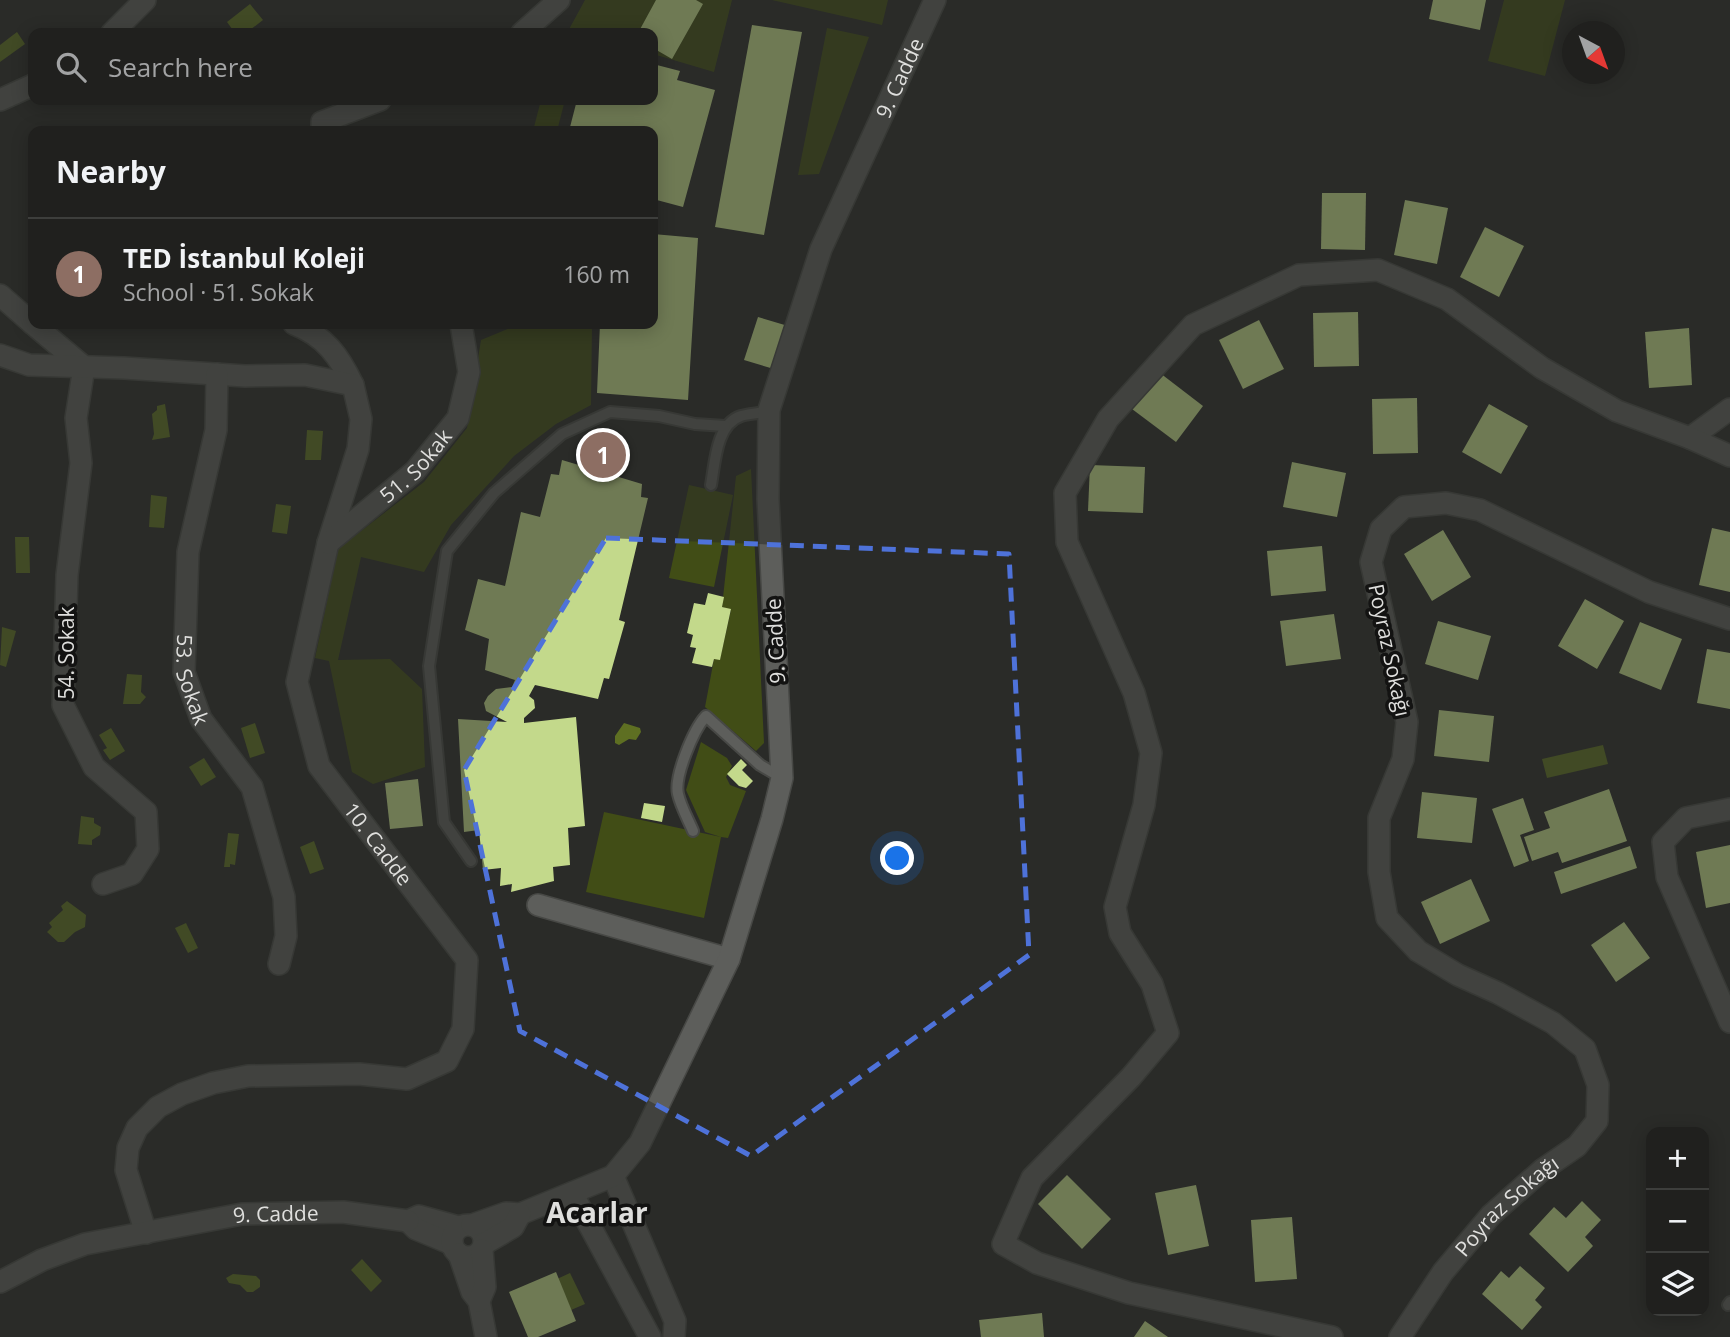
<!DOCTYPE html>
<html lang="en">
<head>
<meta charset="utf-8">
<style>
  body { margin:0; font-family:"Open Sans",sans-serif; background:#2d2d2b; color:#f1f3f6 }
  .controls { position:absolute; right:21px; bottom:21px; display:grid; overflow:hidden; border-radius:14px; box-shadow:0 4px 18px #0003 }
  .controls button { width:63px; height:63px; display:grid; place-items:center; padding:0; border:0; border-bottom:2px solid #3d3e3c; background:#20201e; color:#f1f3f6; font:35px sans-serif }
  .compass { position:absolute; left:1562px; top:21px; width:63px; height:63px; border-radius:50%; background:#20201e; box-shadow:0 4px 18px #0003; rotate:139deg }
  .you { position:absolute; left:898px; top:859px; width:24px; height:24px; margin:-18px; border:5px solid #fff; border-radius:50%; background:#1a73e8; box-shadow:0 0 0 10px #1a73e833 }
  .badge { display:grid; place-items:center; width:46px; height:46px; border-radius:50%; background:#9eb4fd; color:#fff; font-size:23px; font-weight:700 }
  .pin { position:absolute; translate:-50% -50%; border:4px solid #fff; box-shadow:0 2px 7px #0006 }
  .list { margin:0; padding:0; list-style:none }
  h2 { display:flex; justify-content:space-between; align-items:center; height:91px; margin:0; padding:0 28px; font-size:30px }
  h2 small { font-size:23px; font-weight:400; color:#a2a3a4 }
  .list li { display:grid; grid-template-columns:46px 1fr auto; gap:21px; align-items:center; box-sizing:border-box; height:112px; padding:0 28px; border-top:2px solid #3d3e3c }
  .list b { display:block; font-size:26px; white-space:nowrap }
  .list p { margin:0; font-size:23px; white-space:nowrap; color:#a2a3a4 }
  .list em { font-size:23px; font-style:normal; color:#a2a3a4 }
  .icon { flex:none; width:38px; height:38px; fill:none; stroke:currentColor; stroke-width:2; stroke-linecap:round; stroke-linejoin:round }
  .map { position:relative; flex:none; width:1730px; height:1337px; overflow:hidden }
  .search { position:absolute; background:#20201e; box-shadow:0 4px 18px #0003; left:28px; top:28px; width:630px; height:77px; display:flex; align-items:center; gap:18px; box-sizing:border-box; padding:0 24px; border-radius:14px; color:#a2a3a4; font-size:26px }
  .panel { position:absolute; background:#20201e; box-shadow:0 4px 18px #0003; left:28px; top:126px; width:630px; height:203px; border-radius:14px }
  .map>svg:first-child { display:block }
  .green { fill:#414d16 }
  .water { fill:#5e6f22 }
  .building { fill:#c3d98b }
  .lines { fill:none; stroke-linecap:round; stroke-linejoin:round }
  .service-casing { stroke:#474845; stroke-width:14 }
  .minor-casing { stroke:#474845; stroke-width:24 }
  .service { stroke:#5d5e5b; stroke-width:10 }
  .minor { stroke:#5d5e5b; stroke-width:21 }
  .marked { fill:none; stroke:#4e72d9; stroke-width:5; stroke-dasharray:14 9; stroke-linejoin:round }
  .labels { text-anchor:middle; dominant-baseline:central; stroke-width:7; stroke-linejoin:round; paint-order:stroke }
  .street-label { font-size:21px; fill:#dfdfdd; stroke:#131312 }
  .district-label { font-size:28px; font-weight:bold; fill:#dfdfdd; stroke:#131312 }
</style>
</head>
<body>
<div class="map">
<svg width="1730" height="1337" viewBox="0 0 1730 1337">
  <rect width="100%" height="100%" fill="#2a2b28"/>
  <g class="green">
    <polygon points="585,0 732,0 714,72 653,54 653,33 567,33"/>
    <polygon points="772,0 888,0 882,25"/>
    <polygon points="1504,0 1565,0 1545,76 1488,61"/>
    <polygon points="827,28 869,37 819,174 798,175"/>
    <polygon points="541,100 565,100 557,131 533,131"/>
    <polygon points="520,324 592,324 591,405 556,424 514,456 451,525 424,572 361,557 338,660 390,659 422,689 425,767 373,784 352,772 329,661 315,658 338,549 424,482 467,428 481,340"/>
    <polygon points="751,469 764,743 756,751 705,707 714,659 720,659 731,610 722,607 736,476"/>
    <polygon points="689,485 733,495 714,587 669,578"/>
    <polygon points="701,742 727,758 732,766 726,777 730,785 746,791 728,838 721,837 704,918 586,892 604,812 721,837 705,832 686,790"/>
  </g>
  <g class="water">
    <polygon points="250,4 263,20 246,33 235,33 227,22"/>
    <polygon points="17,32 25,44 0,62 0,45"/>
    <polygon points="165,404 170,437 152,440 154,434 152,414 157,410 157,406"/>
    <polygon points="307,430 323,431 321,460 305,460"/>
    <polygon points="151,495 167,497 164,528 149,527"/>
    <polygon points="276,504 291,506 287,534 272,532"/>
    <polygon points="15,537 29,537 30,573 16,573"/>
    <polygon points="2,627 16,631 6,667 0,665"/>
    <polygon points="127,674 142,675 141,692 146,697 140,704 123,704"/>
    <polygon points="255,723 265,753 250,758 241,728"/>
    <polygon points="624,723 640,728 641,732 636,740 629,739 619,745 615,743 615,736"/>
    <polygon points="111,728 125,751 110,760 103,750 107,748 99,735"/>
    <polygon points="1603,745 1608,764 1547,778 1542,759"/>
    <polygon points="204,758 216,777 201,786 189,767"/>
    <polygon points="81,816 94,818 94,823 101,827 100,835 92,840 92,845 78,844"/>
    <polygon points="228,833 239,834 235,865 230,864 230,867 224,867"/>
    <polygon points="314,841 324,869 310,874 300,847"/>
    <polygon points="67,901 86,915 85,927 75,932 64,942 58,942 47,932 52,927 49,923 63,910 61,906"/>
    <polygon points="186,923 198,948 188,953 175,928"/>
    <polygon points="362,1259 382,1281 371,1292 351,1270"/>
    <polygon points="570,1273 585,1304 571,1310 557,1279"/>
    <polygon points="233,1274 256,1276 260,1280 260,1287 253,1292 247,1292 240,1285 229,1283 226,1278"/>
  </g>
  <g class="building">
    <polygon points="656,0 696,0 703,4 672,59 653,48 653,33 638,33"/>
    <polygon points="1433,0 1486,0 1480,30 1429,19"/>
    <polygon points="752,25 802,32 764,235 715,227"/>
    <polygon points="653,64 680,71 677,80 715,90 683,207 653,199 653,131 569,131 577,100 653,100"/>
    <polygon points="1322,193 1366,193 1365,250 1321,249"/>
    <polygon points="1405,200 1448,208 1437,264 1394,255"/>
    <polygon points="1485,227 1524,246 1499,297 1460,277"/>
    <polygon points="653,234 698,238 688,400 597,393 600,324 653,324"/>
    <polygon points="1358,312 1359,366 1314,367 1313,313"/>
    <polygon points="758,317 788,326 774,369 744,360"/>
    <polygon points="1259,320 1284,369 1243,389 1219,340"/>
    <polygon points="1689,328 1692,385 1649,388 1645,332"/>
    <polygon points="1160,373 1203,406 1176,442 1132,409"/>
    <polygon points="1417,398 1418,453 1373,454 1372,399"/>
    <polygon points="1489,404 1528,426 1501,474 1462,452"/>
    <polygon points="562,460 642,484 641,497 648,498 619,620 625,622 609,679 604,678 598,699 535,685 529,696 534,700 535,708 524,718 524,723 576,717 585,826 568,828 570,865 553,867 554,881 511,892 512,884 500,886 501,868 483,870 479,830 464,832 458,719 507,722 486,711 484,703 488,696 496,689 512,687 515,680 485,670 489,639 465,630 478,579 505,586 521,512 540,517 551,474 559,475"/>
    <polygon points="1292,462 1346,473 1337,517 1283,507"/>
    <polygon points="1090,465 1145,467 1143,513 1088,511"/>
    <polygon points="1712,528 1730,532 1730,592 1699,585"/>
    <polygon points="1443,530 1471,577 1432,601 1404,554"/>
    <polygon points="1322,546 1326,591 1271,596 1267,551"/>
    <polygon points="708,593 724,597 722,607 731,609 720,660 714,659 712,667 692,663 696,648 690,647 693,635 687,633 694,603 705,605"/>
    <polygon points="1585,599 1624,621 1597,669 1558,646"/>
    <polygon points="1334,614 1341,659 1286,666 1280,621"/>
    <polygon points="1438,621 1491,636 1478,680 1425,664"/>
    <polygon points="1640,622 1682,639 1661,690 1619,673"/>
    <polygon points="1707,649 1730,653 1730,709 1697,703"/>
    <polygon points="1439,710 1494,716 1489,762 1434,756"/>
    <polygon points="741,759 747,765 742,770 753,781 746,788 739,786 727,774"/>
    <polygon points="418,779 423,826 390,829 385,783"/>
    <polygon points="1609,789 1627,841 1562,863 1558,852 1532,861 1524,837 1550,828 1544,812"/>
    <polygon points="1422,792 1477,798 1472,843 1417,838"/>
    <polygon points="1523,798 1534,830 1520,835 1529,861 1514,867 1492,809"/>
    <polygon points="644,803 665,806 662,822 641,818"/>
    <polygon points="1730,845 1730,903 1706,908 1696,852"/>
    <polygon points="1630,846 1637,868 1561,894 1554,872"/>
    <polygon points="1471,879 1490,921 1440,944 1421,902"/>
    <polygon points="1624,922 1650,958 1616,982 1591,945"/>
    <polygon points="1067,1175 1111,1219 1082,1249 1038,1204"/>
    <polygon points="1196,1185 1209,1246 1168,1255 1155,1193"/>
    <polygon points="1582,1201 1601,1220 1585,1237 1593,1246 1568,1272 1529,1234 1554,1207 1566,1218"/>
    <polygon points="1292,1217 1297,1279 1255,1282 1251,1220"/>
    <polygon points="1520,1266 1545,1288 1535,1300 1542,1307 1522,1330 1482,1294 1501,1271 1509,1278"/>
    <polygon points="556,1272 576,1321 538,1337 528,1337 509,1292"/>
    <polygon points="1042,1313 1044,1337 981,1337 979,1320"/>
    <polygon points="1145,1321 1168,1337 1134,1337"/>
  </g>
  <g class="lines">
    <defs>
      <g id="service">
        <path d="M711,485C715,463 716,424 741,416C751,413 760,414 769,410"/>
        <path d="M693,831C688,819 681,807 678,794C674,777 693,730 706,716L760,765L782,778"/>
        <polyline points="471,861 444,822 429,666 447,551 494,493 562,434 610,412 659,416 695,424 725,426"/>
        <polyline points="1728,1305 1730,1302"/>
      </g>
      <g id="minor">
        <polyline points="112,33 145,0"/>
        <polyline points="522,33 559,0"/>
        <polyline points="0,100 33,85"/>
        <polyline points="322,131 322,122 380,100"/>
        <polyline points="0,295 33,324"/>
        <polyline points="33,324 84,367 76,418 81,463 67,575 63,705 94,767 146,812 148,849 132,874 103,884"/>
        <path d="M294,324C325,336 339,356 353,385"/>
        <path id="s1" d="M0,355L29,365L124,368L245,376L305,375L353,385L361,419L358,449L328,543L297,682L319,766L467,960L463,1029L447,1061L407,1079L359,1074L248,1076L213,1083L182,1094L158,1107L137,1128L128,1148L126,1170L146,1233"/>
        <path id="s2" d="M217,374L216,430L188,552L184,672L201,719L252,787L284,897L286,936L279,964"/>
        <polyline points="1690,438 1730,409"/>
        <path id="s3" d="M328,543L415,471L458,418L469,372L461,324"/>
        <polyline points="1730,809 1686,818 1663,842 1667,877 1730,1022"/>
        <polyline points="538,905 729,959"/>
        <polyline points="613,1176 675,1321 674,1337"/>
        <polyline points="572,1193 650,1337"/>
        <polyline points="408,1221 419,1216 459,1227"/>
        <polyline points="408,1221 416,1229 452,1244"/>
        <circle cx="468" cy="1241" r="16"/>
        <path id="s4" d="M472,1225L506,1213L520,1214L613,1176L640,1143L729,959L772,819L782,778L768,499L769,410L821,249L935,0"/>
        <polyline points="484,1244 513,1227 520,1214"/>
        <polyline points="459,1254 472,1292 479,1301 486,1337"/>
        <path id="s5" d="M0,1282L42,1260L85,1244L242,1214L343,1212L408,1221"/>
        <polyline points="479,1301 485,1287 482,1250"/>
        <polyline points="1332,1337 1129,1293 1037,1263 1003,1244 1032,1178 1131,1077 1168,1033 1152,984 1120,933 1115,907 1144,805 1151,753 1134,693 1067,542 1065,493 1108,419 1193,325 1299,275 1378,270 1447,299 1542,368 1617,411 1690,438 1730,456"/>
        <path id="s6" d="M1400,1337L1443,1272L1491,1215L1542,1170L1577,1146L1597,1121L1598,1085L1585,1049L1553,1023L1498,993L1458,975L1418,951L1387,918L1379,872V818L1403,759L1407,722L1371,562L1381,529L1404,507L1446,503L1480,510L1649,592L1730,619"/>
      </g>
    </defs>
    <use href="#service" class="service-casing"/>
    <use href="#minor" class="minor-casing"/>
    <use href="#service" class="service"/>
    <use href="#minor" class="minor"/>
  </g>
  <path d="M0 0H1730V1337H0ZM606,538L1009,554L1029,955L751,1156L520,1031L464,770Z" fill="#2a2b28" fill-opacity=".55" fill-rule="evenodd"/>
  <path class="marked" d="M606,538L1009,554L1029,955L751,1156L520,1031L464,770Z"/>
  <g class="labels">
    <g class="street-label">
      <text stroke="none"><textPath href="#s4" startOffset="1312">9. Cadde</textPath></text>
      <text stroke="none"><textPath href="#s3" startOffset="117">51. Sokak</textPath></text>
      <text transform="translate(775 641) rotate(-93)">9. Cadde</text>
      <text transform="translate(1390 650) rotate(78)">Poyraz Sokağı</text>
      <text transform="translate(66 653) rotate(-90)">54. Sokak</text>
      <text stroke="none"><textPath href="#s2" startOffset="310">53. Sokak</textPath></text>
      <text stroke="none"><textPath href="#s1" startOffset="847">10. Cadde</textPath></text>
      <text stroke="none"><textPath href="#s6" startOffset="170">Poyraz Sokağı</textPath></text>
      <text stroke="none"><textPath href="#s5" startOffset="287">9. Cadde</textPath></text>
    </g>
    <g class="district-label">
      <text x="597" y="1212">Acarlar</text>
    </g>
  </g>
</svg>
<div class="controls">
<button>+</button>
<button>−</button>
<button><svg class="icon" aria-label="layers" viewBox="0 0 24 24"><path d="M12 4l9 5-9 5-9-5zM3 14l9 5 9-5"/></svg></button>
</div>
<svg class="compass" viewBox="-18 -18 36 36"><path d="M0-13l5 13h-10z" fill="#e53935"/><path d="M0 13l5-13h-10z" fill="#a2a3a4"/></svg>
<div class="you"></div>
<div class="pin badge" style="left:603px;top:455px;background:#8d6e63">1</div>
<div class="search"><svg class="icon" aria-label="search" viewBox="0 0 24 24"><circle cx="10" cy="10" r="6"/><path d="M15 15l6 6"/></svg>Search here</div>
<section class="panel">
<h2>Nearby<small></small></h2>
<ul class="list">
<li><span class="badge" style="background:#8d6e63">1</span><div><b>TED İstanbul Koleji</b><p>School · 51. Sokak</p></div><em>160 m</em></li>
</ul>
</section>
</div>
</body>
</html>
